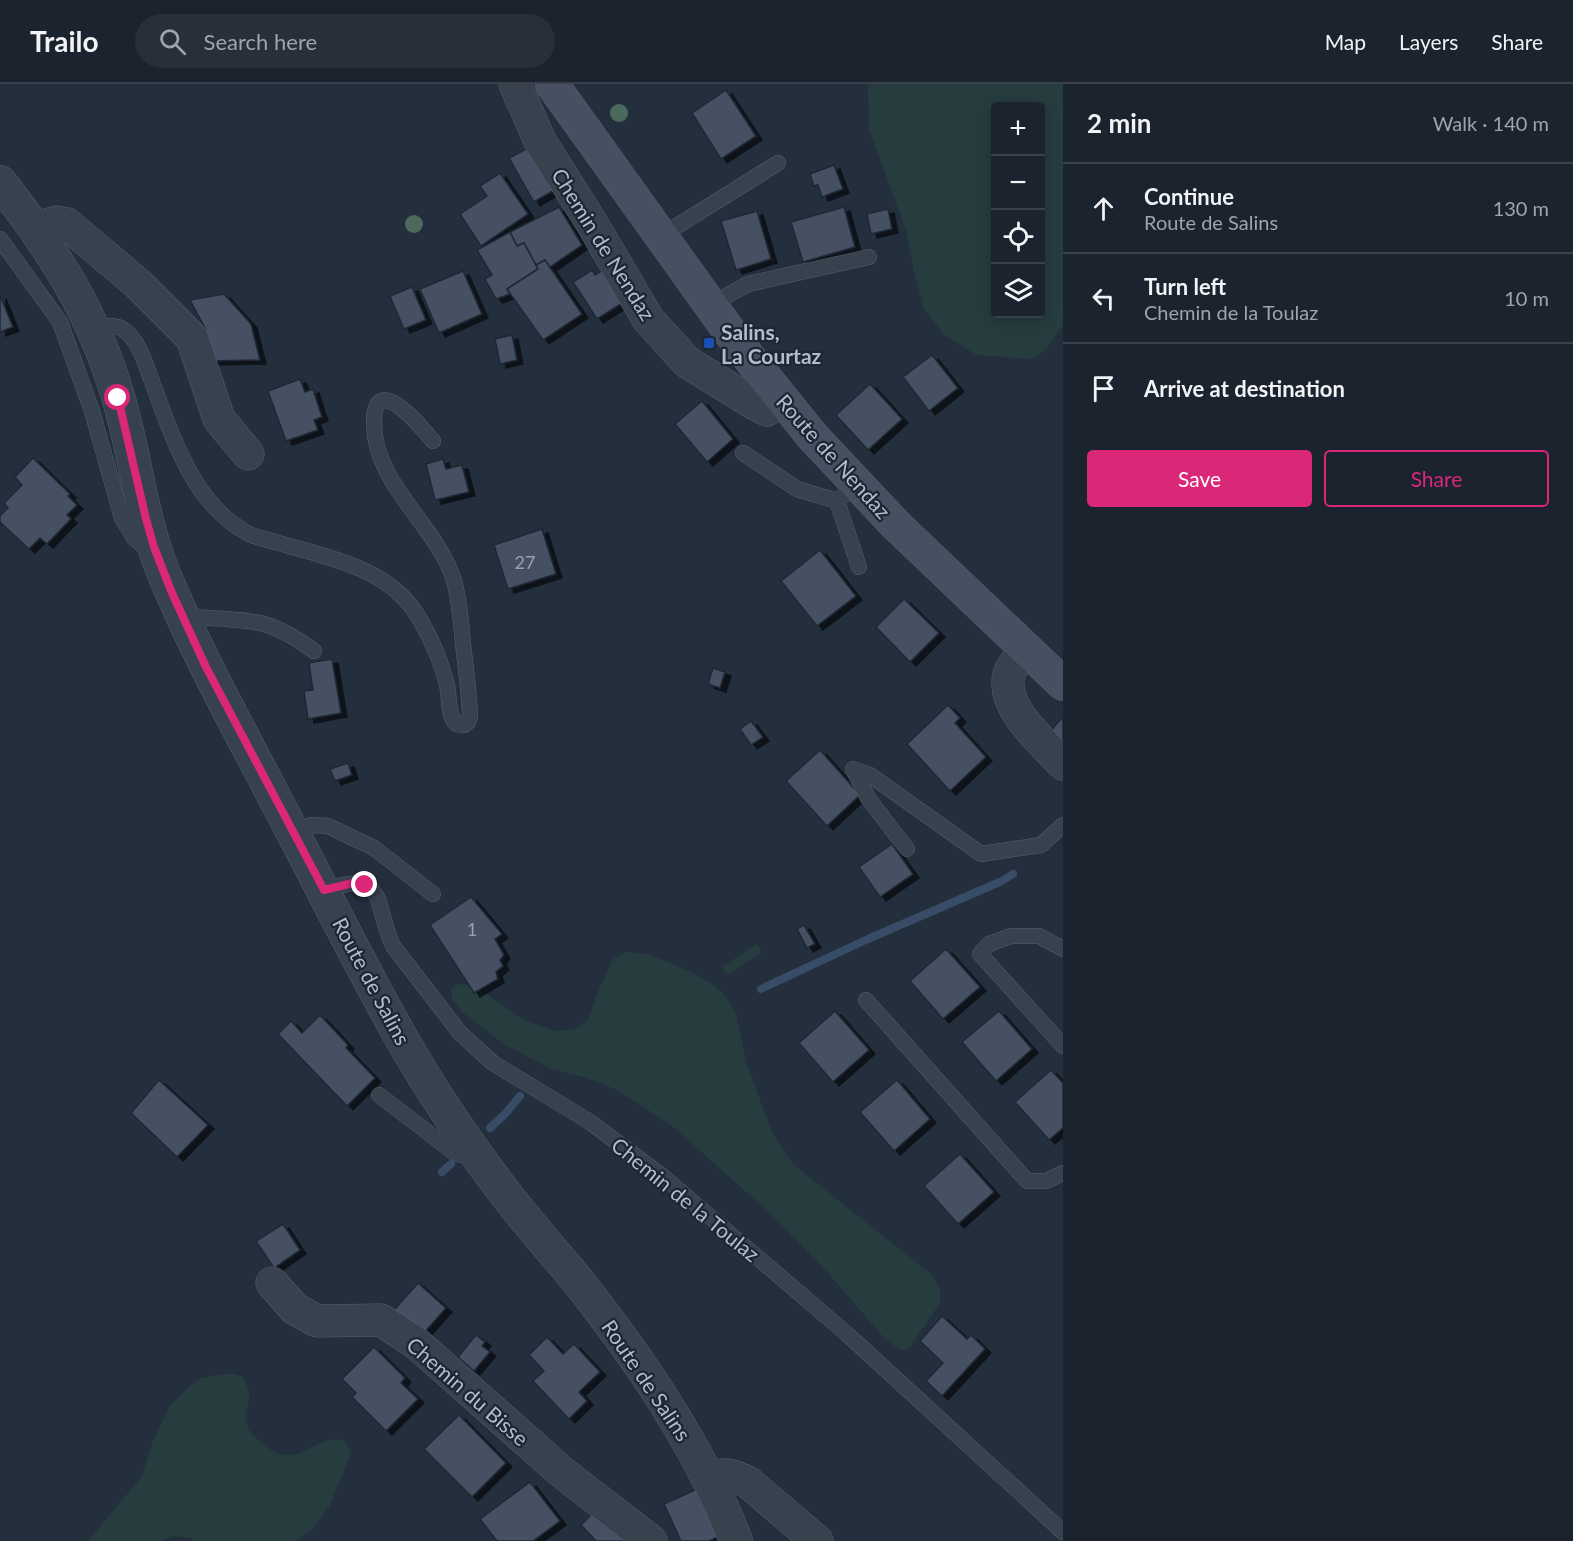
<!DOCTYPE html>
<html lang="en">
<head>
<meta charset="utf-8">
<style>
  body { margin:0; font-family:Lato,sans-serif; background:#282f3a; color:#f1f3f6 }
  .controls { position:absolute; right:18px; top:18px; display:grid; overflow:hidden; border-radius:6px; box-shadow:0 3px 15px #0003 }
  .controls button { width:54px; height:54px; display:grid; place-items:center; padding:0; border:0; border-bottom:2px solid #39404a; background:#1b232e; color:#f1f3f6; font:30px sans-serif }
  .stop { position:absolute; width:18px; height:18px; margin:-14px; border:4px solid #db2777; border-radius:50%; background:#fff }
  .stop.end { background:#db2777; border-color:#fff; box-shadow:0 2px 6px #0008 }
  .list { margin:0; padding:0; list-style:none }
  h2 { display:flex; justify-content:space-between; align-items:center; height:78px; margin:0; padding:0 24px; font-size:26px }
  h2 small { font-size:20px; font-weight:400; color:#a0a4aa }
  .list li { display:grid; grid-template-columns:39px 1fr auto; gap:18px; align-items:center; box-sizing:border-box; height:90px; padding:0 24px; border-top:2px solid #39404a }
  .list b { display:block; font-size:22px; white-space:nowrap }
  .list p { margin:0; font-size:20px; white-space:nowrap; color:#a0a4aa }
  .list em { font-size:20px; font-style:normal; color:#a0a4aa }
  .actions { display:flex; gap:12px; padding:18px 24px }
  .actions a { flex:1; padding:14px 0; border:2px solid #db2777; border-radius:6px; text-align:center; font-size:21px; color:#db2777 }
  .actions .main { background:#db2777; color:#fff }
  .icon { flex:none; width:33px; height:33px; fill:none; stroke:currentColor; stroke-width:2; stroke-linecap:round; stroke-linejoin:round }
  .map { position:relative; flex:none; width:1063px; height:1457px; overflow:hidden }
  header { display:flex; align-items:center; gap:36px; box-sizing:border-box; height:84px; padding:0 30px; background:#1b232e; border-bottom:2px solid #39404a }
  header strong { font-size:28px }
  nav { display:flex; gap:33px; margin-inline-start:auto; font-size:21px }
  .search { width:420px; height:54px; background:#282f3a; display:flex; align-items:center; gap:15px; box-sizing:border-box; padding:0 21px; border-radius:33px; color:#a0a4aa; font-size:22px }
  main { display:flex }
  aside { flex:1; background:#1b232e }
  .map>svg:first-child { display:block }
  .green { fill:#263c3f; fill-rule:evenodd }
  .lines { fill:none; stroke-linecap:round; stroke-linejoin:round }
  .stream { stroke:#394c67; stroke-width:8 }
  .building { fill:#455162; stroke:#1f2835; stroke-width:1.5; filter:url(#shadow) }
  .service-casing { stroke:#565f6c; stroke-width:16 }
  .minor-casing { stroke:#565f6c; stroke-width:33 }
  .tertiary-casing { stroke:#565f6c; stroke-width:34 }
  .secondary-casing { stroke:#565f6c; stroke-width:34 }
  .service { stroke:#38414e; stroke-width:15 }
  .minor { stroke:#38414e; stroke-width:32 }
  .tertiary { stroke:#38414e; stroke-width:33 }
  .secondary { stroke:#465061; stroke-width:33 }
  .tree { fill:#4b6a5d }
  .route { stroke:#db2777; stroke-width:8 }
  .transit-dot { fill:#1a4fb4; stroke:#1d2633; stroke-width:2 }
  .labels { text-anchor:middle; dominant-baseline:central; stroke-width:4.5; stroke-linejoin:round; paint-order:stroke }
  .number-label { font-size:18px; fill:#98a1af }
  .street-label { font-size:21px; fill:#b4bcc9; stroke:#1d2633 }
  .poi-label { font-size:21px; font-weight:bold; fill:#b4bcc9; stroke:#1d2633; text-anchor:start }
</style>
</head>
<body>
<header>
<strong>Trailo</strong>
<div class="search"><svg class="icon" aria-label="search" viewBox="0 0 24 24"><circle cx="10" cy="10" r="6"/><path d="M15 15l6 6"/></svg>Search here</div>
<nav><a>Map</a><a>Layers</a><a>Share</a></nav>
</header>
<main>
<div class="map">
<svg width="1063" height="1457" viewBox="0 0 1063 1457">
  <defs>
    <filter id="shadow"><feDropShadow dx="6" dy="4" stdDeviation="0" flood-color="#0009"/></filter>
  </defs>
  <rect width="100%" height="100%" fill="#242f3e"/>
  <g class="green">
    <path d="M868,0H1063V242L1047,264L1034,275L977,271L944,251L924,225L913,183L906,146L869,45ZM996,22H1040V230H996Z"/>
    <polygon points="757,860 762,868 727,891 722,883"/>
    <polygon points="625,868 646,870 685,885 710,899 725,911 736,929 746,977 772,1049 793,1080 932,1191 940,1207 940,1219 910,1263 902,1267 884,1254 828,1189 771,1130 671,1041 617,1006 587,994 551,985 505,961 462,928 452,915 451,905 456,900 475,902 525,937 556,947 577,945 588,936 597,910 613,875"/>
    <path d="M227,1290H235L243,1293C245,1298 249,1305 249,1311C249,1327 240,1328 249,1346C252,1352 257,1355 262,1359C299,1392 312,1347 346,1357L351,1369L330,1421L312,1445L294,1457H193L192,1454L173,1452L160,1457H88L142,1392L153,1357L169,1323L187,1305L201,1294Z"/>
  </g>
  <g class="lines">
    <g class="stream">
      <polyline points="761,905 868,855 1002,797 1013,790"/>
      <polyline points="490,1044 505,1030 520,1012"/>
      <polyline points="442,1088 451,1080"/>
    </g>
  </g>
  <g class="building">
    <polygon points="726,6 756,52 721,75 692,29"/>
    <polygon points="532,62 556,105 534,118 509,74"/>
    <polygon points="834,81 843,105 822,113 818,101 814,102 810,90"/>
    <polygon points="500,89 528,130 481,162 460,130 487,112 480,102"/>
    <polygon points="559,123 582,161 550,183 545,176 536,181 524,159 517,162 510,148"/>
    <polygon points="844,123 855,163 803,178 791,138"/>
    <polygon points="888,125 892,145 871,150 867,130"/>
    <polygon points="757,127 771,175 736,186 721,137"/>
    <polygon points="510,148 517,162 524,159 538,185 507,205 510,210 496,215 485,195 492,191 477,166"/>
    <polygon points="545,176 582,230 543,256 507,205 538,185 536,181"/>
    <polygon points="606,184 627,216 597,235 573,198 592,186 595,191"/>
    <polygon points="463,187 482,230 439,249 420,205"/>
    <polygon points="412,203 426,236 404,245 390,212"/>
    <polygon points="224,210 251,240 260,276 206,277 198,250 206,246 190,216"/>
    <polygon points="0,211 13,243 0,248"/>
    <polygon points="512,251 517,276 500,280 495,255"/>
    <polygon points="932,271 958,304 929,327 903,293"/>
    <polygon points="300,295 305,308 313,305 322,333 314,336 318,346 286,357 268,307"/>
    <polygon points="870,300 902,335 868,366 836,331"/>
    <polygon points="702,317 733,355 707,378 675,340"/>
    <polygon points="33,374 70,410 68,412 77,421 67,431 71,435 47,460 40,454 29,465 0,438 0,432 8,424 4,419 22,401 15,393"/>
    <polygon points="443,375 446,385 462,381 469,408 435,416 426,380"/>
    <polygon points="542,445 556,490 508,505 494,461"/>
    <polygon points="820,466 856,512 817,542 781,497"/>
    <polygon points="904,515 939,549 910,578 876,543"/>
    <polygon points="332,575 341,629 308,635 304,607 313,606 309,579"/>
    <polygon points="713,584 725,588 720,604 708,600"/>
    <polygon points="948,621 960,634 955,639 986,673 950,707 907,660"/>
    <polygon points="1063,633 1063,669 1046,652"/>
    <polygon points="751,637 763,653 751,661 740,645"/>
    <polygon points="820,666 860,711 827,742 786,697"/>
    <polygon points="348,679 352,691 335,697 330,685"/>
    <polygon points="892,760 913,790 880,813 859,783"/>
    <polygon points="471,813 502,850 495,855 504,871 500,876 503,882 496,888 498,895 474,909 430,841"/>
    <polygon points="804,841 815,860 807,864 797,845"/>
    <polygon points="946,865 980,903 943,935 910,897"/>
    <polygon points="835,927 869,966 833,998 799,959"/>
    <polygon points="999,927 1032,965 996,997 962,958"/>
    <polygon points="320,931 348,961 346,964 375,994 347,1022 278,950 291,937 302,949"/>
    <polygon points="1051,986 1063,999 1063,1044 1049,1056 1015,1018"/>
    <polygon points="159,996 208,1041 177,1073 131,1029"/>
    <polygon points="897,996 930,1035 894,1067 860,1028"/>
    <polygon points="960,1070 994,1108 958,1140 924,1102"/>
    <polygon points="283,1140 300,1166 274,1184 256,1157"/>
    <polygon points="418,1199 446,1224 422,1251 394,1226"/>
    <polygon points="942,1232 967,1255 971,1251 985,1265 942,1312 926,1297 943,1279 920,1257"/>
    <polygon points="476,1251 485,1258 482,1262 490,1268 474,1287 458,1273"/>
    <polygon points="547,1253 563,1270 574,1260 600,1288 579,1308 587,1317 569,1335 533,1297 544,1287 529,1271"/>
    <polygon points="374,1263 405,1294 401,1299 418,1315 386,1347 352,1313 356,1309 342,1295"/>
    <polygon points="459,1331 506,1379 472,1413 424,1365"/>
    <polygon points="530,1398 560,1437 533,1457 497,1457 480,1435"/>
    <polygon points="699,1404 720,1452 709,1457 681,1457 664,1420"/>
    <polygon points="595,1427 625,1457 596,1457 581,1441"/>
  </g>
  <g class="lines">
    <defs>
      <g id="service">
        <polyline points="661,152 778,79"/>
        <polyline points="0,155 60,238 92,327 122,434 135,455 149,466"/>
        <polyline points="710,221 748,200 869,173"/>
        <path d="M93,242C101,243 114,240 121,244C138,254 145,278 151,295C173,353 192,421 251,451C299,467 369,476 405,515C419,530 429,551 437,570C441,580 444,590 447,601C450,613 447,630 456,640L464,641L468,638L470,633C469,608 466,584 463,560C461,539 460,518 454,497C437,440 373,401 374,337C375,286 422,344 433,357"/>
        <polyline points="743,369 797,405 837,417 857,400"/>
        <polyline points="837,417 859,483"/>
        <path d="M182,533C206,534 241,534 264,540C282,545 299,556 314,567"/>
        <polyline points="293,749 311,741 328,742 374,764 433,810"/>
        <polyline points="907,765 868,714 853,685 870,691 981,770 1041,761 1063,741"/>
        <path d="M324,806C389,785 373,819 393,862L460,949L493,979L590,1038L666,1095L847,1250L1063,1448"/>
        <polyline points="1063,865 1039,852 1011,852 989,860 980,870 1063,962"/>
        <polyline points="866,916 1027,1097 1046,1097 1063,1089"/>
        <polyline points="379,1011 456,1070 475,1072"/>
      </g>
      <g id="minor">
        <polyline points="515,0 540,57 591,138 648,235 687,278 755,320 767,326 782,316"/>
        <polyline points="35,145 56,138 67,140 137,199 192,254 219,335 248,370"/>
        <path d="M1026,566C1020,573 1012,581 1009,590C1000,623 1043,658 1063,680"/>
        <polyline points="272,1199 295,1225 317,1237 381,1236 416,1259 563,1389 651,1457"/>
        <path d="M708,1395C724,1387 734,1391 749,1399L817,1457"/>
      </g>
      <path id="tertiary" d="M0,98C55,169 94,229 119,316C136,374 141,434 164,490C197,570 239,645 279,722C319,798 357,875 399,950C431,1007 468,1061 508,1113C529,1140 551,1165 573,1191C638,1273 698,1359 736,1457"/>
      <polyline id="secondary" points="552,0 739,261 813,353 896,441 1063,600"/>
    </defs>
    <use href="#service" class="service-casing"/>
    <use href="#minor" class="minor-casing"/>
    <use href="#tertiary" class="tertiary-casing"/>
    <use href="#secondary" class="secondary-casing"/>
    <use href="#service" class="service"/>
    <use href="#minor" class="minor"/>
    <use href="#tertiary" class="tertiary"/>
    <use href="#secondary" class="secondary"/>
  </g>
  <g class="tree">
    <circle cx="619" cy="29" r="9"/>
    <circle cx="414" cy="140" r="9"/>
  </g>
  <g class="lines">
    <polyline class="route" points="118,314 146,435 154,463 172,509 206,583 324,806 353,799 365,801"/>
  </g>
  <rect class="transit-dot" x="703" y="253" width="12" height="12" rx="3"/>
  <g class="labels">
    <g class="number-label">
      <text x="525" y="478">27</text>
      <text x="472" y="845">1</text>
    </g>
    <g class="street-label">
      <text transform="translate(604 160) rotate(58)">Chemin de Nendaz</text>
      <text transform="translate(834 372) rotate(48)">Route de Nendaz</text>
      <text transform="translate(372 897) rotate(62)">Route de Salins</text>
      <text transform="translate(686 1115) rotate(39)">Chemin de la Toulaz</text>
      <text transform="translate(647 1296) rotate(56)">Route de Salins</text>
      <text transform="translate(468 1307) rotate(41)">Chemin du Bisse</text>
    </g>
    <g class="poi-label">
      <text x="721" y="247">Salins,<tspan x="721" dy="24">La Courtaz</tspan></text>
    </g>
  </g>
</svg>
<div class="controls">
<button>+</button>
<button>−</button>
<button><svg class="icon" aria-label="locate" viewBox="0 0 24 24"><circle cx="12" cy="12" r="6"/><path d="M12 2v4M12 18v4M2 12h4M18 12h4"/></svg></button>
<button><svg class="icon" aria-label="layers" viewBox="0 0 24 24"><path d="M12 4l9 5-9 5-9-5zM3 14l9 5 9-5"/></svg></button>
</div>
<div class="stop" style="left:118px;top:314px"></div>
<div class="stop end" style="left:365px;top:801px"></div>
</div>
<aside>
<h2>2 min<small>Walk · 140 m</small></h2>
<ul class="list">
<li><svg class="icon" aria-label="ahead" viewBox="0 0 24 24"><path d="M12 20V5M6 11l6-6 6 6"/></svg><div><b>Continue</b><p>Route de Salins</p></div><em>130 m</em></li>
<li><svg class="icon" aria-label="left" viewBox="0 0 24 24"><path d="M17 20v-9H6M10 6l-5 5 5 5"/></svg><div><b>Turn left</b><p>Chemin de la Toulaz</p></div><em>10 m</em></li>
<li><svg class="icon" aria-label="arrive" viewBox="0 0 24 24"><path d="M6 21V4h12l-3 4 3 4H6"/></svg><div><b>Arrive at destination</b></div></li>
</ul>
<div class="actions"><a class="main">Save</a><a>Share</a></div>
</aside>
</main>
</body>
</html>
